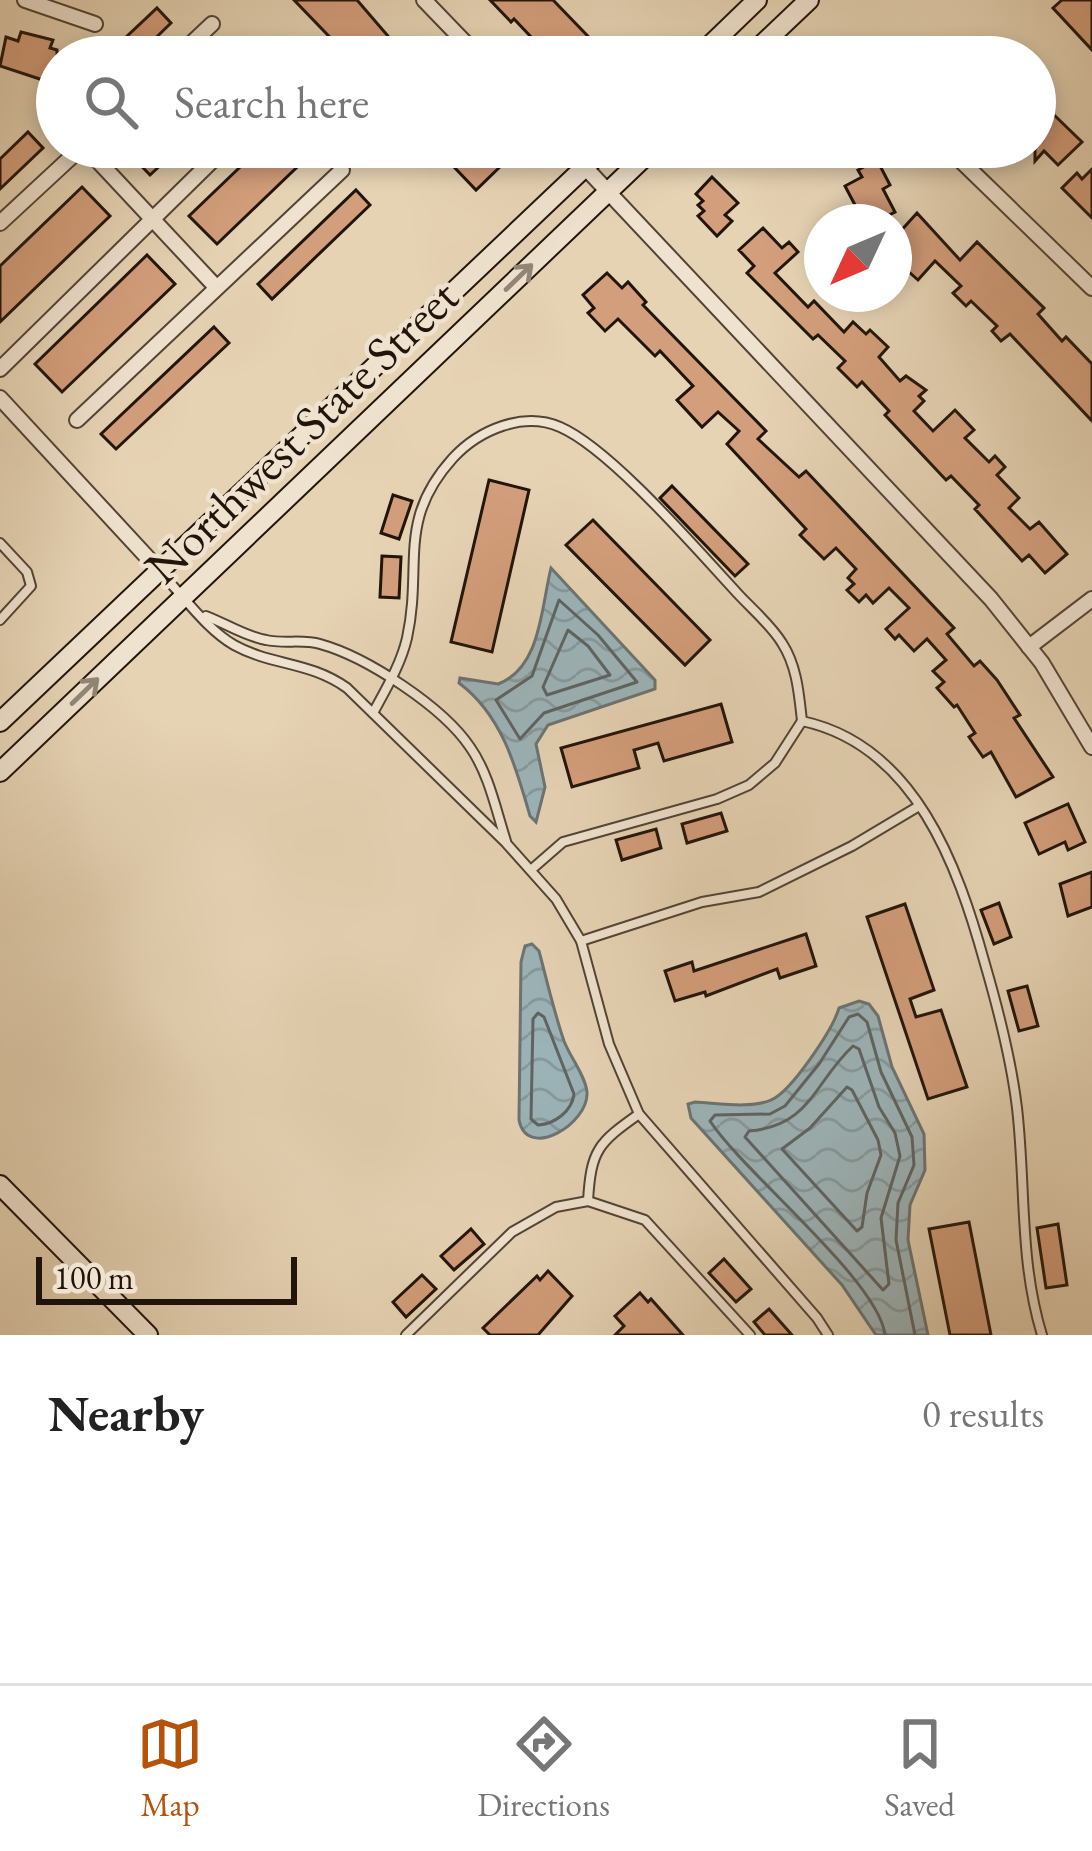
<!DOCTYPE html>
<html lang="en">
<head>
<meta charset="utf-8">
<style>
  body { margin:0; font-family:"EB Garamond",serif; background:#f6f6f6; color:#222 }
  .compass { position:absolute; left:804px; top:204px; width:108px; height:108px; border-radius:50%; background:#fff; box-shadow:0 6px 18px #0003; rotate:226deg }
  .scale { position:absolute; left:36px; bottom:30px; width:261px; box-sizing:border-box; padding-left:12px; border:6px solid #21150b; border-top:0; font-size:33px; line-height:42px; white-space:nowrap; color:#21150b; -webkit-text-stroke:9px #efe2ce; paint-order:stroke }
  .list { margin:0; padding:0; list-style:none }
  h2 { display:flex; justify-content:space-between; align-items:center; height:156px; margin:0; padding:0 48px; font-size:51px }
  h2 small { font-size:39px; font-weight:400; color:#767676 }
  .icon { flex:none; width:66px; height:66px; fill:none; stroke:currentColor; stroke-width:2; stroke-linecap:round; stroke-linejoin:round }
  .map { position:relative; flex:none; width:1092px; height:1335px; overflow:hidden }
  .search { position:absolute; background:#fff; box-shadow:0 6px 18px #0003; left:36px; right:36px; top:36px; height:132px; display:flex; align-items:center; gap:30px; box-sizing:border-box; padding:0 42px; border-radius:66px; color:#767676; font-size:45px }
  .sheet { height:348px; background:#fff }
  nav { display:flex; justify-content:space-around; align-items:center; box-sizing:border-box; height:168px; border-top:3px solid #e0e0e0; background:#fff; font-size:33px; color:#767676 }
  nav a { display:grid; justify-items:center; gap:6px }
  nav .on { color:#b45309 }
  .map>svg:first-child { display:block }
  .water { fill:url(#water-waves); stroke:#6b7473; stroke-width:3 }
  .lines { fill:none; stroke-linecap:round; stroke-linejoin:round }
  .shore { stroke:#5e6462; stroke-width:3 }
  .building { fill:#d39e7b; stroke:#21150b; stroke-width:3 }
  .lane-casing { stroke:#524435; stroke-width:12 }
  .street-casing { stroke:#524435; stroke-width:18 }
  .secondary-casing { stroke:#21150b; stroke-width:22 }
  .lane { stroke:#efe2ce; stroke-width:8 }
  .street { stroke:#efe2ce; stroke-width:14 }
  .secondary { stroke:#efe2ce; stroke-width:18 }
  .oneway { stroke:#928676 }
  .labels { text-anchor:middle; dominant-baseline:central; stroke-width:9; stroke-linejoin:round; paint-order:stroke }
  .street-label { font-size:48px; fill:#21150b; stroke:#efe2ce }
</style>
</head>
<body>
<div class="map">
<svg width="1092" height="1335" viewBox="0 0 1092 1335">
  <defs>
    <pattern id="water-waves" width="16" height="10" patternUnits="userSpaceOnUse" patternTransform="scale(3)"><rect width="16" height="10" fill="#9cb4b9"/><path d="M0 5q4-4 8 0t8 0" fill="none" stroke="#869a9e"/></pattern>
  </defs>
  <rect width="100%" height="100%" fill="#e6d3b4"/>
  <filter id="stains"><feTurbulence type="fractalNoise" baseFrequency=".00167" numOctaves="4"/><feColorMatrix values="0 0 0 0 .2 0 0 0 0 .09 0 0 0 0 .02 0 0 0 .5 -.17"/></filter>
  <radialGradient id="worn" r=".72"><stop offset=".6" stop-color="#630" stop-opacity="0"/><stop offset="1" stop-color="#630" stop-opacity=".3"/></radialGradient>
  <g class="water">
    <path d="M551,568L655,680V689L548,725L536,744L545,787L536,822L530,816C516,767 502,715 459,683L460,678L498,684C541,668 541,608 551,568Z"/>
    <path d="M532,944L539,951C547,981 554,1012 564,1041C570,1057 585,1075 587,1092C589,1124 527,1161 519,1120L521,962L525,946Z"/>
    <path d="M859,1001L869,1004L878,1016L892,1067L924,1134L925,1170L910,1205L908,1240L928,1335H876L842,1285L691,1118L688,1104L695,1102C717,1103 751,1109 771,1100C791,1092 833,1029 839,1008Z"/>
  </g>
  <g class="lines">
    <g class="shore">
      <polygon points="559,600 598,635 637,682 544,713 520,739 496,700 532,676"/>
      <polygon points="568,630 588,646 610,675 547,695 543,687"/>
      <path d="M538,1013L544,1017L574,1094C572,1111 555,1124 538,1125L531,1119L533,1019Z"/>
      <path d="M853,1046L859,1049L879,1107L895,1133L900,1156L881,1218L889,1284L883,1290L745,1137L749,1131C811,1126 814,1082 853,1046Z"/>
      <polygon points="847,1087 852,1090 878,1140 881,1155 867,1193 862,1227 857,1231 782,1149 810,1128"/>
      <path d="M885,1335C879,1281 744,1173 710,1121L715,1115L770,1114L785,1106L819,1064L849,1017L858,1014L867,1022L881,1072L912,1137L914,1165L898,1203L896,1240L915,1335"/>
    </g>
  </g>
  <g class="building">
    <polygon points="294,0 357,0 400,50 392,57 349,57"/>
    <polygon points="490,0 553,0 608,57 550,57 514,19 511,22"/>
    <polygon points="1062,0 1092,0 1092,50 1053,8"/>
    <polygon points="157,8 171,23 136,57 105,57"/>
    <polygon points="21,32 53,40 50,48 57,50 57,68 52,83 0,66 6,37 18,41"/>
    <polygon points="934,41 935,45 946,42 950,57 890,57 890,52"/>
    <polygon points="1052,113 1082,142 1058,165 1044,151 1035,161 1035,131"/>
    <polygon points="28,132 43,148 0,189 0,159"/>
    <polygon points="123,147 180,147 150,175"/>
    <polygon points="261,147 318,147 217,244 189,216"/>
    <polygon points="435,147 493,147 506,161 476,190"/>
    <polygon points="877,160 890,185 883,189 895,212 875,222 864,222 845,186 862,177 858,170"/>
    <polygon points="1092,169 1092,218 1062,188 1077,173 1082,179"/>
    <polygon points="712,177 738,203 725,215 732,221 717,236 698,216 704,211 698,205 703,201 696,194"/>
    <polygon points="82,187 110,216 0,322 0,266"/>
    <polygon points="356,190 370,205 272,299 258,284"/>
    <polygon points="917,213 960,260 977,242 1044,308 1038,314 1062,341 1066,337 1092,364 1092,421 1010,334 1001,341 992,331 997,326 971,301 966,306 953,293 961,286 935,261 918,280 900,264 903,261 894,253 905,241 898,234"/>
    <polygon points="763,228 782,248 789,242 798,252 775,273 808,307 814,301 844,332 853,322 866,334 870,330 888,347 879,357 900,381 906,376 926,390 919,396 924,401 914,411 933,431 955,410 974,430 965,438 989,462 995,456 1005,467 997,475 1019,498 1009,508 1030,529 1039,522 1067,554 1045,573 1029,555 1022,561 975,509 979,505 951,476 946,480 885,415 889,411 862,382 857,387 838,368 845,361 818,335 813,339 747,273 754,266 739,250"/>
    <polygon points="147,255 175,284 62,392 35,364"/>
    <polygon points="607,273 622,288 628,282 646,302 643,305 766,431 758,439 799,477 806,471 954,628 947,634 974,666 980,661 997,680 1020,715 1014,718 1053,777 1016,797 991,752 983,757 969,737 975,733 957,705 954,707 937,688 944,682 933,671 946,660 927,639 914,651 899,635 895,639 886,629 909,608 889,588 873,603 866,595 859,602 847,590 854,584 848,578 856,569 836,548 824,559 800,535 806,529 727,444 739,431 718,412 702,427 677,400 693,386 678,370 660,351 655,356 618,319 605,331 588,313 594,308 583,295"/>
    <polygon points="214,327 229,343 116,449 101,434"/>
    <polygon points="489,480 529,490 492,652 451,642"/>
    <polygon points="672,486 748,564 735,576 660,498"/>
    <polygon points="393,495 412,501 399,539 381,533"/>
    <polygon points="593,520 710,640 685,665 566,545"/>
    <polygon points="382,556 401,557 399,598 380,597"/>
    <polygon points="721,704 732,742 664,761 658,743 634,750 639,768 572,787 561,748"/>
    <polygon points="1068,804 1085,842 1068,850 1065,842 1039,854 1025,823"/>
    <polygon points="721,813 727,831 687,843 682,824"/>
    <polygon points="656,829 661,848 622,860 616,840"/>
    <polygon points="1092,872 1092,907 1068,916 1060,884"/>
    <polygon points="999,903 1011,937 994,944 981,910"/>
    <polygon points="905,904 934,990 910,999 916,1017 941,1010 967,1087 928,1099 867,917"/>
    <polygon points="806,934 816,966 780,978 777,969 706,996 705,992 675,1001 665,971 692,962 694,971"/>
    <polygon points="1027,986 1038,1026 1019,1031 1008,991"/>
    <polygon points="969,1222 991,1335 950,1335 929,1229"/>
    <polygon points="1058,1224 1067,1285 1046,1288 1037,1228"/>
    <polygon points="471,1229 484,1244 454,1270 441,1256"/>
    <polygon points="724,1259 751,1289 736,1302 709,1273"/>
    <polygon points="548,1271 572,1296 538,1335 490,1335 483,1328 537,1276 540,1280"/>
    <polygon points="422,1275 436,1289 406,1317 393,1302"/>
    <polygon points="640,1293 648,1302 651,1299 683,1335 615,1335 624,1326 615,1316"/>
    <polygon points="769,1309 792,1335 765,1335 754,1322"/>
  </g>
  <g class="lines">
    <defs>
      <g id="lane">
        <polyline points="0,543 27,572 31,586 0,620"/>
        <path d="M160,572C183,595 206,629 234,645C272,666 309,661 347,688L506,843L556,899L581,941L609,1044L639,1114L817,1318L828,1335"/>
        <path d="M206,616C227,624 244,636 266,640C284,644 303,639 320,644C367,657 443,707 470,747C489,774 496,810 506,841"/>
        <path d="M373,713C386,689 401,664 407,638C423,565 396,521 453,458C479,430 523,411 560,427C611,449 699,552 739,595C753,610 771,625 782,643C797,666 799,694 802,721C915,745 958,866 985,964C999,1012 1011,1058 1017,1108C1026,1185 1019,1260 1042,1335"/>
        <polyline points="532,869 563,842 717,799 749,785 775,763 802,721"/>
        <polyline points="581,941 702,902 759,892 852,846 919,806"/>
        <path d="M588,1201C591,1150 598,1143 639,1114"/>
        <polyline points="406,1335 512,1232 556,1207 588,1201 645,1220 750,1335"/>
      </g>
      <g id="street">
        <polyline points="25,0 95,24"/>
        <polyline points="424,0 479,57"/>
        <polyline points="177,57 212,24"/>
        <polyline points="85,147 215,286"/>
        <polyline points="566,147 991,599 1042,663 1092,747"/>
        <polyline points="953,153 1092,288"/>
        <polyline points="0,223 82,147"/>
        <polyline points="0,369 226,147"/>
        <polyline points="0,398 159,570"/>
        <polyline points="77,420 342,170"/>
        <polyline points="1029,647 1092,599"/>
      </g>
      <g id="secondary">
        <polyline points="698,57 757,0"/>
        <polyline points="749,57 809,0"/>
        <polyline points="0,722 606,147"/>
        <polyline points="0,772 655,147"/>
        <polyline points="0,1185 148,1335"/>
      </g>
    </defs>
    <use href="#lane" class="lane-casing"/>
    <use href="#street" class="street-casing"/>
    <use href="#secondary" class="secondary-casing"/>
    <use href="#lane" class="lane"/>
    <use href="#street" class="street"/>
    <use href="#secondary" class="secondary"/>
  </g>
  <defs><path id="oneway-shaft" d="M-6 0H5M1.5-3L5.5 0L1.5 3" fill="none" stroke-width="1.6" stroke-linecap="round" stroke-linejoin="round" transform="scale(3)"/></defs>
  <g class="oneway">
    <use href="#oneway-shaft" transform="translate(519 277) rotate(-44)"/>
    <use href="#oneway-shaft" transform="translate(85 691) rotate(-44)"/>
  </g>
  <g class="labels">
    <g class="street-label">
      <text transform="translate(301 431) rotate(-44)">Northwest State Street</text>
    </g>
  </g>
  <rect width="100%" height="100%" filter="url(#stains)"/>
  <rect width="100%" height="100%" fill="url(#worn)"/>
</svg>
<svg class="compass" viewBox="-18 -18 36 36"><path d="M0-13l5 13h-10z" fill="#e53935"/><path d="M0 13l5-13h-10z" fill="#767676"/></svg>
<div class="scale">100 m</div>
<div class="search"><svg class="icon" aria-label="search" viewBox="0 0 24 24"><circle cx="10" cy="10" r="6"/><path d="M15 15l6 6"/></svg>Search here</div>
</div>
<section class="sheet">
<h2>Nearby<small>0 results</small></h2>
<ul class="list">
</ul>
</section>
<nav>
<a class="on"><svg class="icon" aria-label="map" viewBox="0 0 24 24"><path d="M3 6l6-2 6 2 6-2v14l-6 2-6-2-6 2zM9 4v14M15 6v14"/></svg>Map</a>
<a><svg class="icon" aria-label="directions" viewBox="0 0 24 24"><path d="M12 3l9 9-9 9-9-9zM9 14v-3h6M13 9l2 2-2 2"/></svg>Directions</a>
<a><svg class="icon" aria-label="saved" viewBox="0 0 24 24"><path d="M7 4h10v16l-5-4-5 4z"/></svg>Saved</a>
</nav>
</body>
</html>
